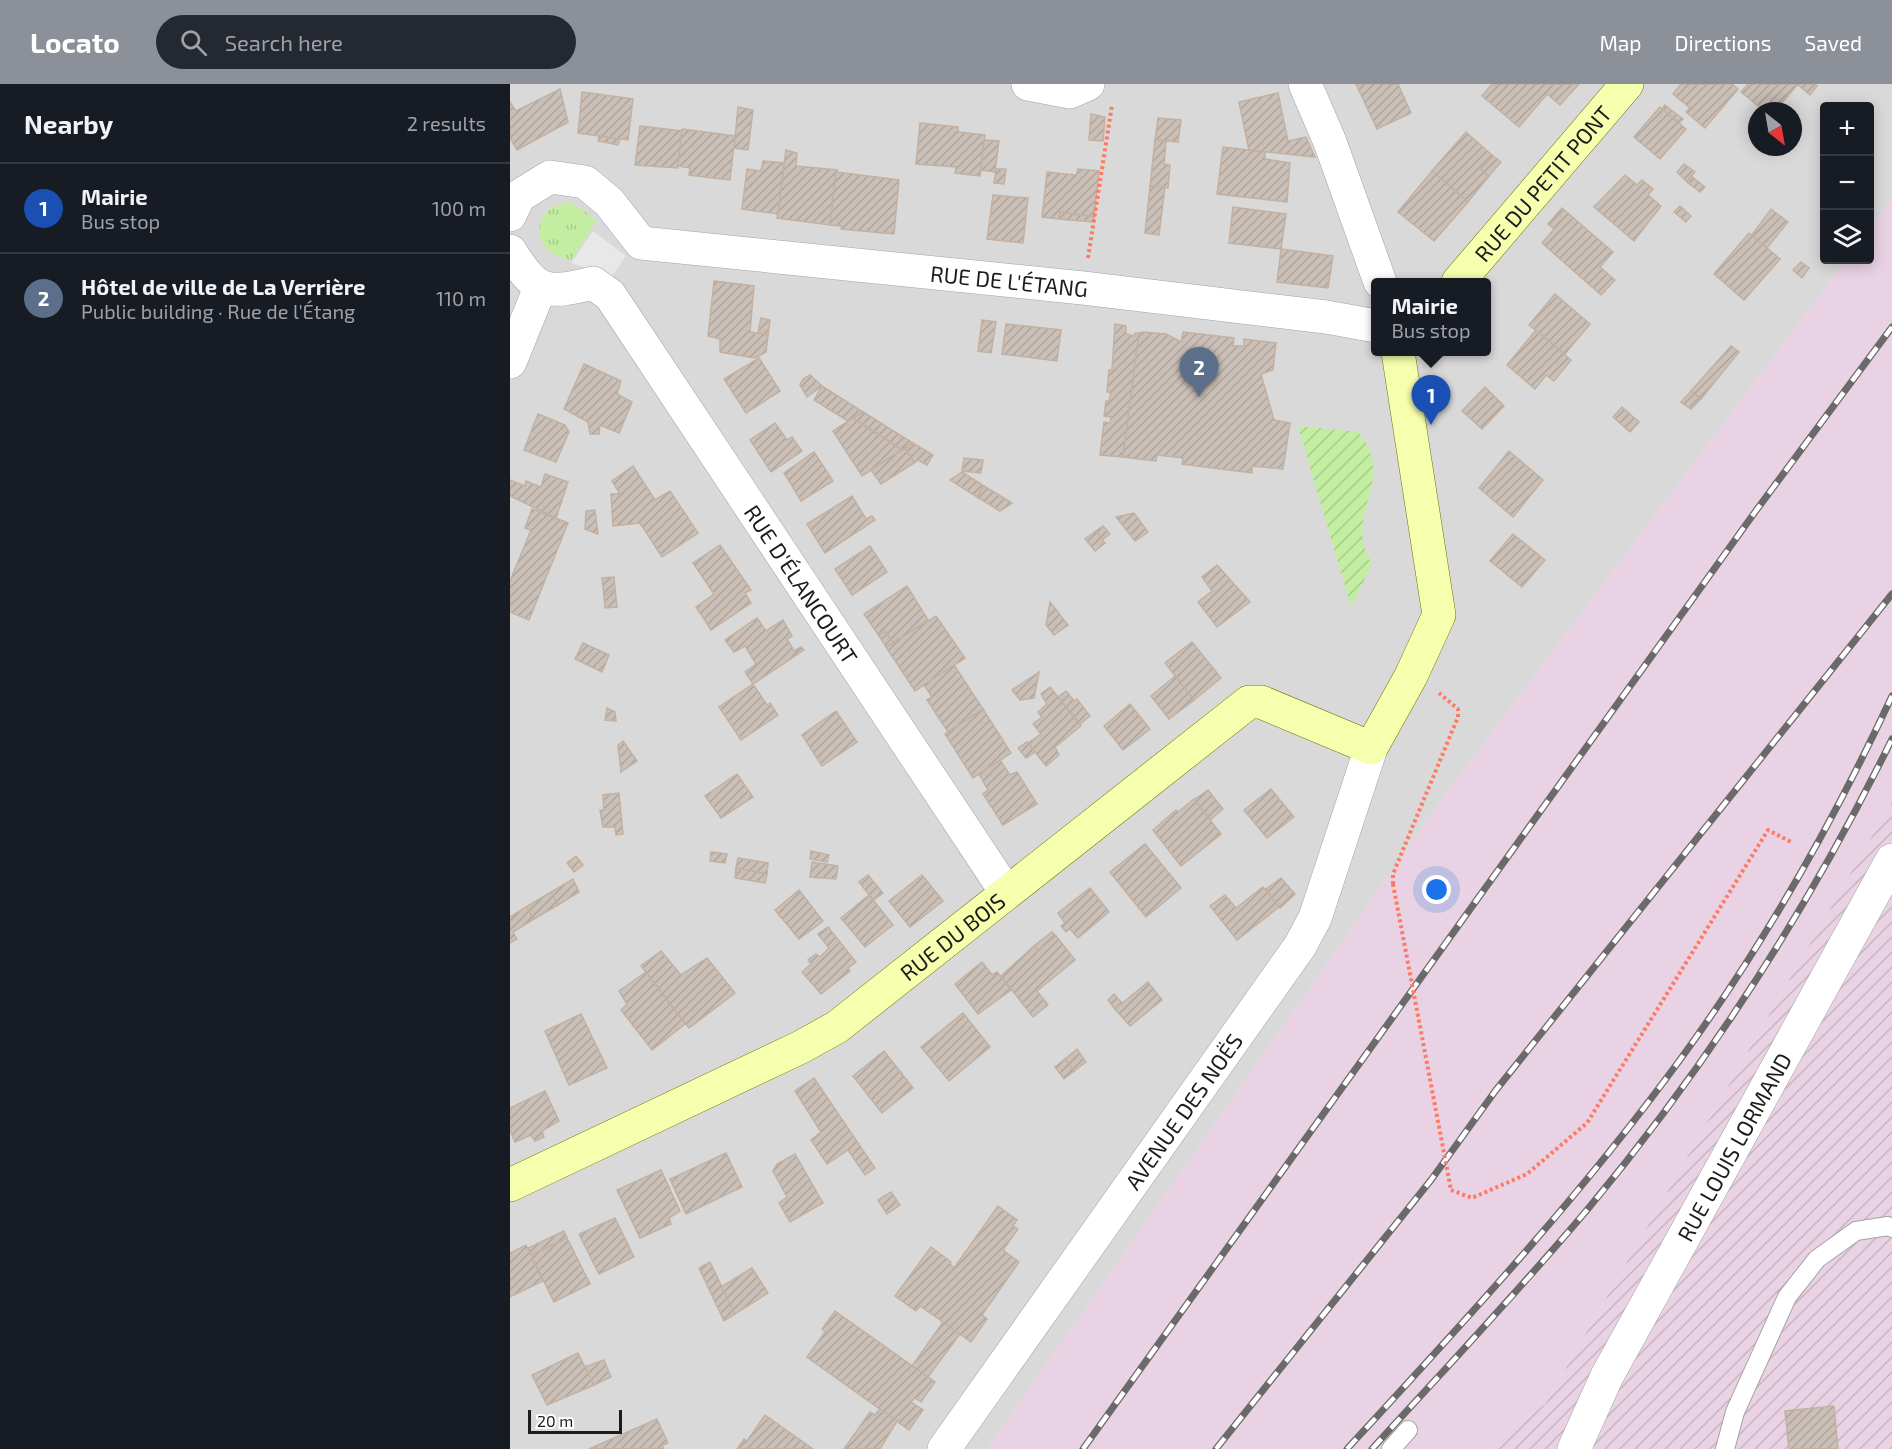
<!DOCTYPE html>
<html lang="en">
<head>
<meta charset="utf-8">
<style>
  body { margin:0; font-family:"Exo 2",sans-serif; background:#242831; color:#f1f3f6 }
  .controls { position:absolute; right:18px; top:18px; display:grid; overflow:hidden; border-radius:6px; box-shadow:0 3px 15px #0003 }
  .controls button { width:54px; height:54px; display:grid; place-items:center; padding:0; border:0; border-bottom:2px solid #363941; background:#171b24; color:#f1f3f6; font:30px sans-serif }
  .compass { position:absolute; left:1238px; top:18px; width:54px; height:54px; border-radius:50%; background:#171b24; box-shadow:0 3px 15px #0003; rotate:149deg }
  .scale { position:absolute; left:18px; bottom:15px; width:94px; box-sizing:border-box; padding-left:6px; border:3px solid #1c1c1c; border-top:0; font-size:16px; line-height:21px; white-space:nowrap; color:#1c1c1c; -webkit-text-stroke:4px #fff; paint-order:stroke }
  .you { position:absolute; left:927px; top:806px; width:21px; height:21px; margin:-15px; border:4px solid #fff; border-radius:50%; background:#1a73e8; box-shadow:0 0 0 9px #1a73e833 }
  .badge { display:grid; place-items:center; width:39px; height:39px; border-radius:50%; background:#8c9099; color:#fff; font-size:20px; font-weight:700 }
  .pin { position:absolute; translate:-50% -50px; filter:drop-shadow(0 2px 3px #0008) }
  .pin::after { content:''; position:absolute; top:32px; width:21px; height:18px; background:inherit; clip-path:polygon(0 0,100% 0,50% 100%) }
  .popup { position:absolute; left:861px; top:194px; width:120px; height:78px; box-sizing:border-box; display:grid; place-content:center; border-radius:6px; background:#171b24; filter:drop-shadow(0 2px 4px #0005); font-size:20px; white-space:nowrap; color:#9ea1a6 }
  .popup b { font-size:22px; color:#f1f3f6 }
  .popup::after { content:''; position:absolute; left:50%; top:100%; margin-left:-12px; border:12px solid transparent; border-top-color:#171b24 }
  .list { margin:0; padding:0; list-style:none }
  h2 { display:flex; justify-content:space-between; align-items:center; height:78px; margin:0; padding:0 24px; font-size:26px }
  h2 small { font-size:20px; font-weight:400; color:#9ea1a6 }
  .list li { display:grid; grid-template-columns:39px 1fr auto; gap:18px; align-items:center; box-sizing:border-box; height:90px; padding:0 24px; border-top:2px solid #363941 }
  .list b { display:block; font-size:22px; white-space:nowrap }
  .list p { margin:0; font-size:20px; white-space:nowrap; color:#9ea1a6 }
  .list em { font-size:20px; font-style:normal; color:#9ea1a6 }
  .icon { flex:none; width:33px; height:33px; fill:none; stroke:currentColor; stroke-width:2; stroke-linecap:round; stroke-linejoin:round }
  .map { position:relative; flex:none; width:1382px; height:1365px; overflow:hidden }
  header { display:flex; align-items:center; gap:36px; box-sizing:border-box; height:84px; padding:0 30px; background:#8c9099; color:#fff }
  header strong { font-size:28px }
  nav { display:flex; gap:33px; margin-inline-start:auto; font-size:21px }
  .search { width:420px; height:54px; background:#242831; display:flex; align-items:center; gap:15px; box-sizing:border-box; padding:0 21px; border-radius:33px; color:#9ea1a6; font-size:22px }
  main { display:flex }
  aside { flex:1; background:#171b24 }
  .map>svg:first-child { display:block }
  .residential { fill:#dad9d9; fill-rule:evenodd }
  .industrial { fill:url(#industrial-furrows) }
  .railway { fill:#e8d2e3 }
  .grass { fill:url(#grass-tufts) }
  .garden { fill:url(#garden-furrows) }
  .parking { fill:#e8e8e8 }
  .building { fill:url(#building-hatch); stroke:#c2b1a2; stroke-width:1.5 }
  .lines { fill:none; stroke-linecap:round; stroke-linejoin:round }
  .lane-casing { stroke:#a3a3a3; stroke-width:20 }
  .street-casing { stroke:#a3a3a3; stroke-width:34 }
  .secondary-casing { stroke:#637600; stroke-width:34 }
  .path { stroke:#ff7a61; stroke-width:4; stroke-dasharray:3 3; stroke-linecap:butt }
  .lane { stroke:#fff; stroke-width:18 }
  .street { stroke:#fff; stroke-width:33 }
  .secondary { stroke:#f6ffae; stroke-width:33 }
  .rail-casing { stroke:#6a6a6a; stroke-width:7 }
  .rail { stroke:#fff; stroke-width:4.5; stroke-dasharray:14; stroke-linecap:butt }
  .path-bridge { stroke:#ff7a61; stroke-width:4; stroke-dasharray:3 3; stroke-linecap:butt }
  .labels { text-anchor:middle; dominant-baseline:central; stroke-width:6; stroke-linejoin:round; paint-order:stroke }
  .street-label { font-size:22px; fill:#1c1c1c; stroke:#fff }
</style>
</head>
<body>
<header>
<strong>Locato</strong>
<div class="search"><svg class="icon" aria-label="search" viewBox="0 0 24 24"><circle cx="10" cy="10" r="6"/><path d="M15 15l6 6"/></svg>Search here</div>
<nav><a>Map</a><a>Directions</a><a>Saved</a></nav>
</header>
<main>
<aside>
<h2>Nearby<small>2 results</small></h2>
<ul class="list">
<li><span class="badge" style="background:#1a4fb4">1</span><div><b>Mairie</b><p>Bus stop</p></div><em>100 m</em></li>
<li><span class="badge" style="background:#5c6f8a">2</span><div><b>Hôtel de ville de La Verrière</b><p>Public building · Rue de l'Étang</p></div><em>110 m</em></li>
</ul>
</aside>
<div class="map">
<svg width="1382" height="1365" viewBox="0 0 1382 1365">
  <defs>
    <pattern id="industrial-furrows" width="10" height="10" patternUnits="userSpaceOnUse" patternTransform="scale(1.5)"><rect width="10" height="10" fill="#e8d2e3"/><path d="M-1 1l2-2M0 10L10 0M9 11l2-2" fill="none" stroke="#c6b4c2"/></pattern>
    <pattern id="grass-tufts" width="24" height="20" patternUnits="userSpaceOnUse" patternTransform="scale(1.5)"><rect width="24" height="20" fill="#c3eea1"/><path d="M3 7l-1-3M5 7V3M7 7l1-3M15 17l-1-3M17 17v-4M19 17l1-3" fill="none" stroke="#a7cc8a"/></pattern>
    <pattern id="garden-furrows" width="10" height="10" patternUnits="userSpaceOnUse" patternTransform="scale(1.5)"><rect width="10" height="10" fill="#c3eea1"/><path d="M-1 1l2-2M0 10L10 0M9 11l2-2" fill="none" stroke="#a7cc8a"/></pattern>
    <pattern id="building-hatch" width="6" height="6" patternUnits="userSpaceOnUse" patternTransform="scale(1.5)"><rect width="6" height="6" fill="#cbc0b7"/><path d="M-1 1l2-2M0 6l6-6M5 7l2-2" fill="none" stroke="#aea49d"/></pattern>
  </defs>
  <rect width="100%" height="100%" fill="#efebe1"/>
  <path class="residential" d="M0,0H1382V114L1360,144V22H1314V176H1336L935,711L477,1365H0ZM1247,27H1283V63H1247ZM866,198H976V268H866Z"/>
  <polygon class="industrial" points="1382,717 1382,1365 979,1365 990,1353 1035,1320"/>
  <polygon class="railway" points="1382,114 1382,717 1035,1320 990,1353 979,1365 477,1365 935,711 1336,176 1360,176 1360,144"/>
  <path class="grass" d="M59,118L71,124L86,137L61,176C21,171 17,124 59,118Z"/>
  <path class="garden" d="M788,342L848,348C889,396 831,430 862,480L841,523Z"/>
  <polygon class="parking" points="83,147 116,172 102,192 61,179"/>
  <g class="building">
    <polygon points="846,0 888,0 901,29 867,45"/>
    <polygon points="982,0 1069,0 1050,21 1037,10 1009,43 972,12"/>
    <polygon points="1171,0 1222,0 1228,5 1195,44 1176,28 1180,24 1163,10"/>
    <polygon points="1238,0 1288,0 1265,27 1254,27 1231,8"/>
    <polygon points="1287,0 1305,0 1307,2 1300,11"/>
    <polygon points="50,5 58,38 7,66 0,54 0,18 6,27"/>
    <polygon points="72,8 123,15 118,56 68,49"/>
    <polygon points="768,9 778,57 796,53 805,73 739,66 729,18"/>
    <polygon points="1155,21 1173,35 1169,39 1152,25"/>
    <polygon points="228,23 243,26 238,66 224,64"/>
    <polygon points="1150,23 1176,45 1150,75 1124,53"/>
    <polygon points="581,30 595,33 593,57 579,56"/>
    <polygon points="648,34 671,36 668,58 645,56"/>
    <polygon points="410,39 448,43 448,48 475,51 470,92 445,89 446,83 406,80"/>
    <polygon points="130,42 172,47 168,84 125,81"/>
    <polygon points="172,45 225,52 220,96 179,91 180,84 168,82"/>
    <polygon points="956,48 983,72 971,85 979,92 958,118 922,87"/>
    <polygon points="89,52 110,55 108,61 88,57"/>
    <polygon points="474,56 489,57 485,88 471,86"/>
    <polygon points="645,56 656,57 654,80 660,81 658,104 640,102"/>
    <polygon points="713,63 755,68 755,75 780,79 777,118 707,110"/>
    <polygon points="276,66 287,69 286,82 327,86 320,141 267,134"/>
    <polygon points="983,72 991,78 979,92 971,85"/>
    <polygon points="253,77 274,79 268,130 232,125 237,85 251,87"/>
    <polygon points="1174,80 1185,88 1177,98 1167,88"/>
    <polygon points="486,85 496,85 494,100 484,99"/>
    <polygon points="568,85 589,87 584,133 550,128 549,135 532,133 537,88 566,91"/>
    <polygon points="922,87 958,118 924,157 888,128"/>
    <polygon points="326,88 389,96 384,150 331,145 332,142 320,141"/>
    <polygon points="1115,91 1127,101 1132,96 1143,105 1138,111 1151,122 1124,157 1084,123"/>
    <polygon points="1181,92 1195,103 1190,108 1177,98"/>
    <polygon points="640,102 655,103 649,151 635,149"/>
    <polygon points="483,111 518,114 513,159 477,155"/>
    <polygon points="1170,122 1181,132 1176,138 1164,128"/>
    <polygon points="723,123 776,130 771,165 719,159"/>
    <polygon points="1052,124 1103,168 1090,183 1105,196 1091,211 1032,159 1044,145 1038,140"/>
    <polygon points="1261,125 1278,138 1257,164 1241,152"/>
    <polygon points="550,128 584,133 584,138 549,135"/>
    <polygon points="1239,149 1270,175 1234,216 1204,190"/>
    <polygon points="771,165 823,172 818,204 767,198"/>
    <polygon points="1291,178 1299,184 1292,194 1283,186"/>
    <polygon points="204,197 244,202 240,248 258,251 256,268 245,274 210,268 210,255 198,252"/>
    <polygon points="1045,210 1080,240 1055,270 1019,241"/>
    <polygon points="251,234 260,236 258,251 248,249"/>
    <polygon points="472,236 486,238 481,269 468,267"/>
    <polygon points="496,240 551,246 547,277 492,270"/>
    <polygon points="605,240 616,242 616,250 624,252 625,249 629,249 613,373 590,371 594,338 600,339 601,333 594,332 596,317 599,317 601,309 597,308 599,286 602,286"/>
    <polygon points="1026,246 1061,276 1044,297 1036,291 1025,305 997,281"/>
    <polygon points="632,248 656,250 671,258 673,248 724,254 723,262 734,262 734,255 766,259 763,286 751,290 764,336 780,339 773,385 742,382 742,389 672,380 673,374 647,371 646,377 613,373 629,249"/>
    <polygon points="1221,262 1229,268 1191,315 1181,307"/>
    <polygon points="249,274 270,307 236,329 214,295"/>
    <polygon points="74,280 111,297 107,310 122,318 109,349 90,341 89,350 80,350 78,338 54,325"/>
    <polygon points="300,291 312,302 297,313 290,301 293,295"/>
    <polygon points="312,302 353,328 338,337 304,316"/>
    <polygon points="975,303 994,322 972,345 952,327"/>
    <polygon points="1181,307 1191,315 1181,325 1171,318"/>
    <polygon points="1112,323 1129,338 1120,348 1103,333"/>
    <polygon points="353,328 403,359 392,366 343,334"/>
    <polygon points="28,330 55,341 59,348 46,378 14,366"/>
    <polygon points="343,334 392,366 352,392 323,347"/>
    <polygon points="265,339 277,356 282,353 292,367 261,388 240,356"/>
    <polygon points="403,359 423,371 417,381 408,376 404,379 395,364"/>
    <polygon points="395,364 404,379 371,400 361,386"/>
    <polygon points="999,367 1033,396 1003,433 969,404"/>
    <polygon points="304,368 323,397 291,417 274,389"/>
    <polygon points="454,374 473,376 471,389 452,387"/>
    <polygon points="123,382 145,416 160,407 188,449 152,473 130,439 103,442 101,410 110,410 102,397"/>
    <polygon points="452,388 474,402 467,413 440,396"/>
    <polygon points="35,390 58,398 46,434 0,412 0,396 15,402 16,397 31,403"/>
    <polygon points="474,402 502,419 490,427 467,413"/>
    <polygon points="342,412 356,435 362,432 365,436 315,469 297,440"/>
    <polygon points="22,425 58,439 19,536 0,528 0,497 21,446 15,444"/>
    <polygon points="85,426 88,450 75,445 76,427"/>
    <polygon points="624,429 638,448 625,457 606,433"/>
    <polygon points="593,442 600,450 592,456 586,447"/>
    <polygon points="586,447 595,459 585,467 575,455"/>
    <polygon points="1003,450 1035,476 1012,503 980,477"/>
    <polygon points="210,461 241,506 235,509 241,519 201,546 186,523 204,510 183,479"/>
    <polygon points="360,462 377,488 342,511 325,485"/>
    <polygon points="707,481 740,518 707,543 688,518 702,507 692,493"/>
    <polygon points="104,493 105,505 94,512 92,494"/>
    <polygon points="397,502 418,536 383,559 375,547 369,552 354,530"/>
    <polygon points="105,505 107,523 95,524 94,512"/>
    <polygon points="540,518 558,541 544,551 536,541"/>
    <polygon points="426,532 455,574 405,607 376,563"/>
    <polygon points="247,534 256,547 273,536 282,552 277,555 284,567 291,563 294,566 243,600 235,588 246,580 235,562 224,568 215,556"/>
    <polygon points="375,547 383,559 376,563 369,552"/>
    <polygon points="682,558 711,594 684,616 655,579"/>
    <polygon points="73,559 99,571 92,588 65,575"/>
    <polygon points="444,581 473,625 438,648 417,616 422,613 414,601"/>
    <polygon points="529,588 524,614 510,616 502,606"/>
    <polygon points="665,592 684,616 659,635 641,612"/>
    <polygon points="243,600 257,621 260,619 268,631 231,656 209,623"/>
    <polygon points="540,603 571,642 545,663 549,671 536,682 518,659 531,650 523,640 532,633 528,628 537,620 531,610"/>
    <polygon points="556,607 564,617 567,615 580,632 570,640 548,613"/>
    <polygon points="620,620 640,645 613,666 594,642"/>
    <polygon points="97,624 105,628 106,637 95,636"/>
    <polygon points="473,625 501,669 463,694 435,650"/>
    <polygon points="326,627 347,658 312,682 292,651"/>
    <polygon points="113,657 127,677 111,688 108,661"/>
    <polygon points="517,658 525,668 516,674 508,664"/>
    <polygon points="490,676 500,691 507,688 527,720 493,741 473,710 478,706 469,690"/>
    <polygon points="227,690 243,713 211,734 195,712"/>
    <polygon points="761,705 784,733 757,754 734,726"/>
    <polygon points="698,706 713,725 700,736 684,716"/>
    <polygon points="109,709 113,750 106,751 105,743 93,743 90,726 94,726 93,711"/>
    <polygon points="684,715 711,750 671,782 643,746 666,726 668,728"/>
    <polygon points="635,760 671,804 636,833 600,788"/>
    <polygon points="301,767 319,771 317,778 300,775"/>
    <polygon points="201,768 217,770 215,779 200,777"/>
    <polygon points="66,772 73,781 64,788 57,779"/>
    <polygon points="228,774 258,779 257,790 226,784"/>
    <polygon points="302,778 328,782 326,795 300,793"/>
    <polygon points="226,784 257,790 255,799 225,794"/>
    <polygon points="358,791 373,809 363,816 349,798"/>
    <polygon points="412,791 433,817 400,843 379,817"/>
    <polygon points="771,794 785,810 770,824 755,806"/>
    <polygon points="63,795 69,808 48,821 41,808"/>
    <polygon points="753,803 769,823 727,856 700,822 715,811 726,824"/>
    <polygon points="580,804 599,828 568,854 560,845 556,848 551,842 555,839 548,829"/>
    <polygon points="289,806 313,837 289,855 265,826"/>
    <polygon points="41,808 48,821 24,835 16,823"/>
    <polygon points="359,811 383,841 355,863 331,834"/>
    <polygon points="16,823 24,835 3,848 7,855 0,859 0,833"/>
    <polygon points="318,843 346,878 338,884 340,887 311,910 292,888 301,880 298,876 306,870 310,873 319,864 308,850"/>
    <polygon points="542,848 546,852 528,867 524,862"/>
    <polygon points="546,852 565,876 527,907 538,921 523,933 491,892 524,862 528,867"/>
    <polygon points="151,867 171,891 197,874 225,909 179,944 131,882"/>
    <polygon points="472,878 482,891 487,888 501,906 468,930 445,900"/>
    <polygon points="136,888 175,940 142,966 111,926 117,920 109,907"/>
    <polygon points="638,898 652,916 620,942 605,925"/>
    <polygon points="604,910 612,919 605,925 598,916"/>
    <polygon points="453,929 480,963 439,997 411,963"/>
    <polygon points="71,930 97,984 59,1001 35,947"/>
    <polygon points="567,965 576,978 564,987 555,975"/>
    <polygon points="374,967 403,1004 372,1029 343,992"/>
    <polygon points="555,975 564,987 554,995 545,983"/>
    <polygon points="304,994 365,1084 355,1091 338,1066 317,1080 301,1056 311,1048 285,1007"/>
    <polygon points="35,1007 49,1037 32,1047 34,1053 25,1057 21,1051 5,1058 0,1047 0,1024"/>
    <polygon points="216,1069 232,1103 176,1130 160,1095"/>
    <polygon points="285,1070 313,1119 280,1138 269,1119 277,1113 263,1087 267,1080"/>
    <polygon points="151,1086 170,1127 159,1134 161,1140 130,1154 107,1106"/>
    <polygon points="381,1108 390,1121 377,1130 368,1116"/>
    <polygon points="488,1122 507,1136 503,1142 508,1145 493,1166 509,1178 472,1231 477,1235 461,1258 410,1222 406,1227 385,1212 421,1163 441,1178 440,1180 444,1184"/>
    <polygon points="105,1134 124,1173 89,1190 69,1150"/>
    <polygon points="54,1147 57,1154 21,1171 18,1164"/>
    <polygon points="57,1154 80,1200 44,1218 21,1171"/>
    <polygon points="16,1161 33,1197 0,1213 0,1169"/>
    <polygon points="200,1178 225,1230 214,1237 189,1184"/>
    <polygon points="242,1184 258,1209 225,1230 211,1203"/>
    <polygon points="325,1227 425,1298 411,1318 405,1314 401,1318 413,1326 399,1346 297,1273 315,1248 312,1245"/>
    <polygon points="433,1238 450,1250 418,1293 402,1282"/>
    <polygon points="68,1269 84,1301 37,1321 22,1291"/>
    <polygon points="94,1276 101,1293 84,1301 75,1283"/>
    <polygon points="1324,1322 1328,1365 1279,1365 1275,1327"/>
    <polygon points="370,1325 387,1337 370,1365 334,1365 360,1328 365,1331"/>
    <polygon points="255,1331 303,1365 227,1365 234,1355 237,1357"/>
    <polygon points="147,1335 158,1359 152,1361 154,1365 79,1365"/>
  </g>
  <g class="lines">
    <defs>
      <g id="lane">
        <polyline points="881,1365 898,1346"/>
        <polyline points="1215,1365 1225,1328 1277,1213 1307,1175 1346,1147 1378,1142 1382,1144"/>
      </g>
      <g id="street">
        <polyline points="518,0 560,8 578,0"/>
        <polyline points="795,0 820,58 870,198"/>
        <path id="s1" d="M0,131L9,112L40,93L75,98L99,118L131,159L573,204L816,233L866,242"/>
        <path id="s2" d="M0,167C27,209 34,211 83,199L100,211L496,808"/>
        <polyline points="0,278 30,204"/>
        <path id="s3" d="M434,1365L790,862L805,834L861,664"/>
        <path id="s4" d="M1064,1365L1097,1292L1382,776"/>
      </g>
      <g id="secondary">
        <path id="s5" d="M948,198L1117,0"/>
        <path id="s6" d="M0,1101L291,963L327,943L739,618H751L861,664L901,592L929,531L888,268"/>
      </g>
    </defs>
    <use href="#lane" class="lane-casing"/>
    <use href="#street" class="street-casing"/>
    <use href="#secondary" class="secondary-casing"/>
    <g class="path">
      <polyline points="578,174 602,21"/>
      <polyline points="883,800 883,790 948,633 948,625 929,609"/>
      <polyline points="941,1106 962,1114 1017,1090 1077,1039 1258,746 1281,758"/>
    </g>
    <use href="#lane" class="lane"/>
    <use href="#street" class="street"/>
    <use href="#secondary" class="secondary"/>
    <defs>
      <g id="rail">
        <polyline points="573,1365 1245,428 1382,243"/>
        <polyline points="706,1365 921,1096 986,1006 1382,510"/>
        <path d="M837,1365C953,1239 1071,1112 1172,973C1254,860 1323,739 1382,612"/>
        <path d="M862,1365C934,1286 1008,1208 1077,1126C1197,982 1299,824 1382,655"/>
      </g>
    </defs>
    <use href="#rail" class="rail-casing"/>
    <use href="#rail" class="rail"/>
    <polyline class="path-bridge" points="883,800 941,1106"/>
  </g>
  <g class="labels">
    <g class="street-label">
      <text stroke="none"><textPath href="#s5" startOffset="130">RUE DU PETIT PONT</textPath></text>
      <text stroke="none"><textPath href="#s1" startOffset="546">RUE DE L'ÉTANG</textPath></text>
      <text stroke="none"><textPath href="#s2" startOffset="468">RUE D'ÉLANCOURT</textPath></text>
      <text stroke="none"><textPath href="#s6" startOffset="510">RUE DU BOIS</textPath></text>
      <text stroke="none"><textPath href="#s3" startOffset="414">AVENUE DES NOËS</textPath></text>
      <text stroke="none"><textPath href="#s4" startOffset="342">RUE LOUIS LORMAND</textPath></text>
    </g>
  </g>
</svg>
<div class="controls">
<button>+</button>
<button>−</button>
<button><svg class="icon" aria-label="layers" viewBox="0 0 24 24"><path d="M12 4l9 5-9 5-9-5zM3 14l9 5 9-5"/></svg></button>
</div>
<svg class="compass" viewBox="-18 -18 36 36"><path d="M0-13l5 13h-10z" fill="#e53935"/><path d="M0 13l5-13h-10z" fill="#9ea1a6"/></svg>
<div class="scale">20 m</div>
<div class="you"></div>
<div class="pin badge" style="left:921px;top:341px;background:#1a4fb4">1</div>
<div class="popup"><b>Mairie</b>Bus stop</div>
<div class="pin badge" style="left:689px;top:313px;background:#5c6f8a">2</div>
</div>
</main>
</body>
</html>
